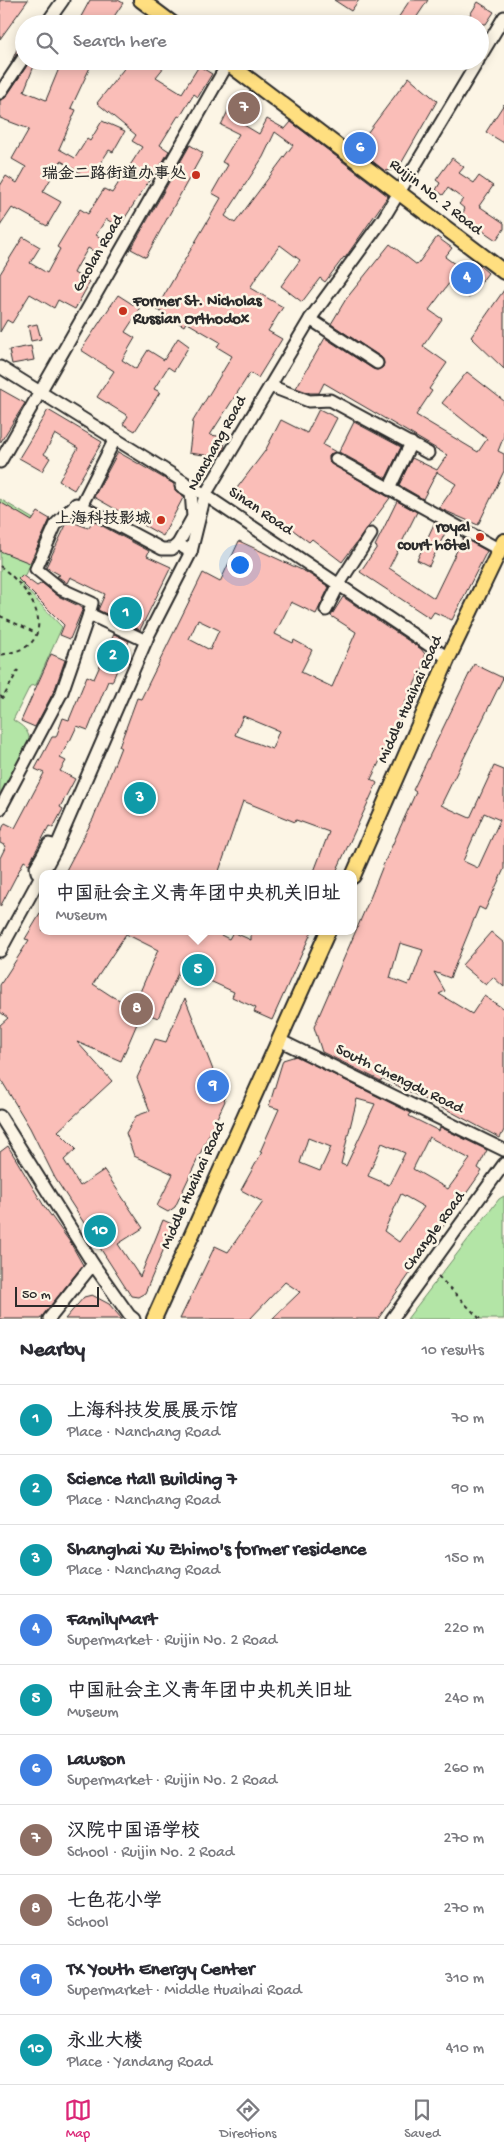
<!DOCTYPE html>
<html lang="en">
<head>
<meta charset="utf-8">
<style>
  body { margin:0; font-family:"Gochi Hand","LXGW WenKai TC",sans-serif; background:#f2f2f3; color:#2b2b33 }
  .scale { position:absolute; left:15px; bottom:12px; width:84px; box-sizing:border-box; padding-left:5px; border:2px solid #2b2b2b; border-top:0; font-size:14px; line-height:18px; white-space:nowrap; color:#2b2b2b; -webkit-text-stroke:4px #fcf5e5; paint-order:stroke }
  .you { position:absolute; left:239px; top:564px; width:18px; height:18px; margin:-12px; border:4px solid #fff; border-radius:50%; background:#1a73e8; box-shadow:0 0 0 8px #1a73e833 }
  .badge { display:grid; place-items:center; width:32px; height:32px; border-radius:50%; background:#db2777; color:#fff; font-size:16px; font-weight:700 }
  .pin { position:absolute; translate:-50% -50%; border:2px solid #fff; box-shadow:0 1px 5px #0006 }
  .popup { position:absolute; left:39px; top:870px; width:318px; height:65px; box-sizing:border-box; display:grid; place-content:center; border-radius:10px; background:#fff; filter:drop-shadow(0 1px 4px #0005); font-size:16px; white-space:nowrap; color:#7c7c81 }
  .popup b { font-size:19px; color:#2b2b33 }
  .popup::after { content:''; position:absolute; left:50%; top:100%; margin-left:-10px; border:10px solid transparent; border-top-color:#fff }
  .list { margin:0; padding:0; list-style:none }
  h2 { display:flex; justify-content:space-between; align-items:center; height:65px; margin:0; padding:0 20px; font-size:21px }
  h2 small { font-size:16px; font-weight:400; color:#7c7c81 }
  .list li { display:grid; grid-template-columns:32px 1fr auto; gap:15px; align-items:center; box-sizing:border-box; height:70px; padding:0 20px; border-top:1px solid #e1e1e2 }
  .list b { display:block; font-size:19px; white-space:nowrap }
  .list p { margin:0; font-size:16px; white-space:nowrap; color:#7c7c81 }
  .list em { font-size:16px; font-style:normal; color:#7c7c81 }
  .icon { flex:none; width:28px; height:28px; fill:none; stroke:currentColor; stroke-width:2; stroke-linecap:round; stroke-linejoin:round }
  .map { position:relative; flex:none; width:504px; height:1319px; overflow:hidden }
  .search { position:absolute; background:#fff; box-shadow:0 2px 12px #0003; left:15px; right:15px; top:15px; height:55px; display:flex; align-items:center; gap:12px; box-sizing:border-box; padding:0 18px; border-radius:28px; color:#7c7c81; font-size:19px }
  .sheet { height:765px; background:#fff }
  nav { display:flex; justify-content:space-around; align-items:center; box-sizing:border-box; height:70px; border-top:1px solid #e1e1e2; background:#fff; font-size:14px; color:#7c7c81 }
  nav a { display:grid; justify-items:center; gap:2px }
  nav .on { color:#db2777 }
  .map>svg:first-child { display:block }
  .green { fill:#b3e5a6; stroke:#6f8868 }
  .building { fill:#fabeb8; stroke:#2b2b2b; fill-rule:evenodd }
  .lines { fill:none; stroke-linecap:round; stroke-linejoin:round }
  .minor-casing { stroke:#2b2b2b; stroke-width:15 }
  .major-casing { stroke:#2b2b2b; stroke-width:18 }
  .path { stroke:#2b2b2b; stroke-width:2; stroke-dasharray:4 4; stroke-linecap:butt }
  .minor { stroke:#fcf5e5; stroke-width:11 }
  .major { stroke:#ffdf80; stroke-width:14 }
  .poi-dot { fill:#c8321e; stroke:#fcf5e5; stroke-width:2 }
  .labels { text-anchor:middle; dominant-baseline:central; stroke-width:5; stroke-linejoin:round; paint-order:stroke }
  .poi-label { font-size:16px; font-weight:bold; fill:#2b2b2b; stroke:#fcf5e5; text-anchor:end }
  .street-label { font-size:16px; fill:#2b2b2b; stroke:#fcf5e5 }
</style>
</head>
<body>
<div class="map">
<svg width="504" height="1319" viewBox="0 0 504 1319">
  <rect width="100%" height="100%" fill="#fcf5e5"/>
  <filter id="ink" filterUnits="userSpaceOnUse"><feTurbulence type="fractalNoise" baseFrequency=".02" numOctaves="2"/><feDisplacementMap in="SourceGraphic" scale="10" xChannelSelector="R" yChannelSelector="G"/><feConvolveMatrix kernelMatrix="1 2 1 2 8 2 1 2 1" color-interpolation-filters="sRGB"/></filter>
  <g filter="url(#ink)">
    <g class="green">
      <path d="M0,499L50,529L22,580L23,586L62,627L36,685L30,686L13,720C19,724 27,728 29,737C33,755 9,789 0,806Z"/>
      <polygon points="504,1196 504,1319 407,1319 499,1199"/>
    </g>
    <g class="building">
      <polygon points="0,0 28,0 0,39"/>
      <polygon points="90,0 118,0 123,3 109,24 77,24"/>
      <polygon points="334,0 359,0 351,11"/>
      <polygon points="410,0 428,0 412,24 394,24"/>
      <polygon points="478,2 494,12 486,24 464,24"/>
      <polygon points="24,33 24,50 18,52 11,63"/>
      <polygon points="30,61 36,61 24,91 46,100 62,61 93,61 71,108 76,110 59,149 75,158 87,139 90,141 102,121 125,131 113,152 109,150 90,179 61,161 43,192 61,202 47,226 16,209 15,210 12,208 0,226 0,186 6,176 17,183 26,167 12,159 29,129 0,118 0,100 6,97"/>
      <polygon points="130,61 169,61 156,77 182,93 199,66 212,74 198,97 194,94 180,117 178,116 160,145 169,151 154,177 152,176 119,227 106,219 96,235 105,240 97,253 88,248 77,267 74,273 90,282 75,309 58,300 54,308 30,294 12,323 7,320 0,332 0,274 23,237 40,247 30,263 47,273 60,249 57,247 80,209 88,214 104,189 112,193 142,147 132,141 136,135 97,103"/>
      <polygon points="409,77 437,101 398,169 385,171 356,148"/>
      <path d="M235,97L254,106L244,125L259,134L267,119L285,129L291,122L388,196L345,258L344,257L325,282L320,278L302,302L281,286L300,260L280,245L256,278L250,288L283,307L268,331L282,339L258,378L250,373L210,435L225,437L224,449L219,457L189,453L193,421L232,356L217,347L220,342L186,322L184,326L156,309L221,198L212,193L228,165L222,162L239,134L221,125ZM275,132L293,145L235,223L225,216L263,157Z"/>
      <polygon points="504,104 504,143 486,132"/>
      <polygon points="190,145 203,153 146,257 131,249"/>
      <polygon points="452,158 464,167 459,173 474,183 479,176 493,186 479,206 504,223 504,229 496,240 461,216 465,209 459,204 463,199 448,188 443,195 436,190 440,183 436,180"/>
      <polygon points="437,237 452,248 445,257 463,270 472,259 488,273 469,298 450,282 429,310 442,319 423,346 447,363 429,389 432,391 416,415 478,452 487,439 442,403 467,372 504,401 504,436 498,451 504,454 504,471 478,525 441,509 440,507 456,484 437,472 423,499 399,485 412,458 437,470 447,455 324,383 319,393 310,393 296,388 325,338 373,369 377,370 383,367 384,363 381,357 331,324 346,299 390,244 417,265"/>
      <polygon points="504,290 504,369 471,337"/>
      <polygon points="118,295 140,309 125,332 135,338 122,360 136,369 148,350 164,360 178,338 189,346 174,371 168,367 154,389 160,392 135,431 123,424 128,416 97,397 114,371 81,350"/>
      <polygon points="37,324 41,339 31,341 28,326"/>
      <polygon points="31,346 34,360 12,364 9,350"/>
      <polygon points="0,389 25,403 0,443"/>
      <polygon points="319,409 337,418 323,445 336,452 329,456 330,463 390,498 342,562 312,539 309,542 281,521 279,523 234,492 265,451 281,420 307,433"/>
      <polygon points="48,410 102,442 74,490 59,481 78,448 55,434 44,454 50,458 42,471 19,458"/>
      <polygon points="354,422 401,447 386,478 339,452"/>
      <polygon points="118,452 174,484 175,490 184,496 163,536 94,497"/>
      <polygon points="397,501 417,512 389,568 434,598 463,538 487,551 452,620 434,612 430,618 360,572 377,547 375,546"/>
      <polygon points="0,502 32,521 38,512 50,519 30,563 0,551"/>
      <polygon points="70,521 88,528 93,521 149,551 147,556 171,567 140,630 98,610 105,594 70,577 67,583 57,576 60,575 46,567 66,525"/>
      <polygon points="435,522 447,529 429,566 417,560"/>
      <path d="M239,541L306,572L329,587L316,614L291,602L275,634L293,643L294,640L312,650L301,672L332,687L356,632L331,616L343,597L421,649L425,654V663L398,717L401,718L371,779L377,783L335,874H313L329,832L296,820L295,822L243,801L218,874H64L93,819L121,747H119L137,698L141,699L203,573L220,582ZM198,620L219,630L210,650L189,639ZM243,716L279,731L272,749L235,735Z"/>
      <polygon points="22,575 37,586 42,583 58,596 83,608 70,639 60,635 64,625 18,579"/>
      <polygon points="114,634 129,641 112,682 108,681 88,730 77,726 70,741 69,741 60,758 66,761 60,771 75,779 60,807 63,809 53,828 49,826 29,864 24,861 0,907 0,858 6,846 0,843 0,833 5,823 15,828 44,773 35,769 52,737 56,737 63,718 69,720 87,676 94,679"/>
      <polygon points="51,654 65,660 55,689 35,727 21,721"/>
      <path d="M474,664L503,678L441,805L470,818L494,766L504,770V869L485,910L479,907L450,978L434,972L445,991L439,994L472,1014L484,996L504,1009V1130L500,1138L444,1108V1109L382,1078L381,1081L322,1052L314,1027L371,896L382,868L416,792L413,790ZM484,813L500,820L478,868L463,861ZM400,943L423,950L411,982L409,981L408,985L390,978Z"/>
      <path d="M43,909V931H213L229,939L233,932L251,940V931H312L272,1020L254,1012L256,1008L232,997L234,992L210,981L212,976L183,962L158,1018L142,1012L121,1061L77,1042L112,1081L58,1131L76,1149L64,1160L80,1186L104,1170L143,1228L118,1244L140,1277L163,1220L174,1225L145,1293L138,1297L131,1296L55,1178L30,1128L0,1078V1025L8,1018L0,1012V985L29,940L25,939ZM126,934L158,950L134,1006L113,997L93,984Z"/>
      <polygon points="491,932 504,943 504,987 493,977 486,985 462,965"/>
      <polygon points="185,998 225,1101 175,1207 168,1212 157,1206 173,1174 134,1156 126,1133 136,1116 150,1111 137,1078 155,1039 166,1042"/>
      <path d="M296,1056L411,1113L409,1116L439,1131L440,1127L487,1150L478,1168L482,1171L378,1319H272L300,1292L285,1282L250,1319H180L215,1246L228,1252L263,1202L241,1190L262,1152H260L279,1109L269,1106L283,1060ZM357,1099L375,1104L346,1166L341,1164ZM429,1137L470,1159L448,1189L413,1169ZM308,1138L331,1147L320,1171L300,1163ZM382,1143L405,1153L389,1185L368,1176ZM401,1194L424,1207L399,1242L384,1231Z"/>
      <polygon points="8,1146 44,1206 70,1242 83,1265 40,1319 0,1319 0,1152"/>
      <polygon points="92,1295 109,1304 122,1319 65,1319 84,1297"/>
    </g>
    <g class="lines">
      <defs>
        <g id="minor">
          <polyline points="46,24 63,0"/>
          <polyline points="480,57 504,17"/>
          <polyline points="0,93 24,57"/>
          <polyline points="310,319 377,363"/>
          <polyline points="0,367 205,495 448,658"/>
          <polyline points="270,386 309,401 330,400 428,453"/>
          <polyline points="115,439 81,506 162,549 172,549 178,544 191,552"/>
          <polyline points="336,459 500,550"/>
          <polyline points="0,462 228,63"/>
          <polyline points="389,489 411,443"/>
          <polyline points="81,506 76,504 56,524 36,569 61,589 92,603 89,614 146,641"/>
          <polyline points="178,544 193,517 191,492 181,486"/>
          <polyline points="326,610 339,584 371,534"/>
          <polyline points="0,809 62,692 89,614"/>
          <polyline points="42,875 37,872 36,867 49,844 57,846"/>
          <polyline points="0,951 55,850 149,634 191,552 205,495 310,319 383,219 478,61"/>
          <polyline points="279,1040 504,1150"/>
          <polyline points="0,1116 93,1264 129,1315 134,1319"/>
          <polyline points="49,1319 93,1264"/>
          <polyline points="392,1319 504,1164"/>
        </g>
        <g id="major">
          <polyline points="141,0 173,24"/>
          <polyline points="225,61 504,272"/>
          <polyline points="353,876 448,658 504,541"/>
          <polyline points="154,1319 328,931"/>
        </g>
      </defs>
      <use href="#minor" class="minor-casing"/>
      <use href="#major" class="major-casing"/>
      <g class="path">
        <path d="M0,566C20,581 52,616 32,642C25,650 10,653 0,655"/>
        <polyline points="0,616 36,633"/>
        <polyline points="0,696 3,698 18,670"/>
        <polyline points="438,1276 480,1319"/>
      </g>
      <use href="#minor" class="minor"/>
      <use href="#major" class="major"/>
    </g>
  </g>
  <g class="poi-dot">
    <circle cx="196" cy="175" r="5"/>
    <circle cx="123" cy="311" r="5"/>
    <circle cx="161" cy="520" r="5"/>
    <circle cx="480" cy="537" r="5"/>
  </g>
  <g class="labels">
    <g class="poi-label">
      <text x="186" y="175">瑞金二路街道办事处</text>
      <text x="133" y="302" text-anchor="start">Former St. Nicholas<tspan x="133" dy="18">Russian Orthodox</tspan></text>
      <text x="151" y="520">上海科技影城</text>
      <text x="470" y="528">royal<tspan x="470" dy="18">court hôtel</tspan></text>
    </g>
    <g class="street-label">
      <text transform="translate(435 198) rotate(38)">Ruijin No. 2 Road</text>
      <text transform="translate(99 254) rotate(-60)">Gaolan Road</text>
      <text transform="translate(218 444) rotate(-61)">Nanchang Road</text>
      <text transform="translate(260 512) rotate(34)">Sinan Road</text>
      <text transform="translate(411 700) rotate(-66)">Middle Huaihai Road</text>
      <text transform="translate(399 1080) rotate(26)">South Chengdu Road</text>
      <text transform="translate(194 1186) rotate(-66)">Middle Huaihai Road</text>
      <text transform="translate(435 1232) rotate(-54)">Changle Road</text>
    </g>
  </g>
</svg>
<div class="scale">50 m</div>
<div class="you"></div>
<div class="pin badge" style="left:126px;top:613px;background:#0f9aa8">1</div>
<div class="pin badge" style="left:113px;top:656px;background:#0f9aa8">2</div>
<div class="pin badge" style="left:140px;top:798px;background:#0f9aa8">3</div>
<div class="pin badge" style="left:467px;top:278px;background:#3f7fe0">4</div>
<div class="pin badge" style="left:198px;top:970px;background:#0f9aa8">5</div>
<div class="popup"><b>中国社会主义青年团中央机关旧址</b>Museum</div>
<div class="pin badge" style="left:360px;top:148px;background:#3f7fe0">6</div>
<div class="pin badge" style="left:244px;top:108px;background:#8d6e63">7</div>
<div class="pin badge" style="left:137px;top:1009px;background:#8d6e63">8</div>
<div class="pin badge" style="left:213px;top:1086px;background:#3f7fe0">9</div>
<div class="pin badge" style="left:100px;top:1231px;background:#0f9aa8">10</div>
<div class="search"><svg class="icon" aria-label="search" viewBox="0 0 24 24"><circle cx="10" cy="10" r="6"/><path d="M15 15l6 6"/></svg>Search here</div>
</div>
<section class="sheet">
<h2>Nearby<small>10 results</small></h2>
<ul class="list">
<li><span class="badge" style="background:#0f9aa8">1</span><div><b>上海科技发展展示馆</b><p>Place · Nanchang Road</p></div><em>70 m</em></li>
<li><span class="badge" style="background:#0f9aa8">2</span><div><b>Science Hall Building 7</b><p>Place · Nanchang Road</p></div><em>90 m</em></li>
<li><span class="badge" style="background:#0f9aa8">3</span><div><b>Shanghai Xu Zhimo's former residence</b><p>Place · Nanchang Road</p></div><em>150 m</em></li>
<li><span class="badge" style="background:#3f7fe0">4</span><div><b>FamilyMart</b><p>Supermarket · Ruijin No. 2 Road</p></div><em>220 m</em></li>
<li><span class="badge" style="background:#0f9aa8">5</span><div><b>中国社会主义青年团中央机关旧址</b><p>Museum</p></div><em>240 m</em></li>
<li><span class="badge" style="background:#3f7fe0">6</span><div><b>Lawson</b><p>Supermarket · Ruijin No. 2 Road</p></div><em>260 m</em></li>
<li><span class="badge" style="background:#8d6e63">7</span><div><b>汉院中国语学校</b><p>School · Ruijin No. 2 Road</p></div><em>270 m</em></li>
<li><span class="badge" style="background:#8d6e63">8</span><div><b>七色花小学</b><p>School</p></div><em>270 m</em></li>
<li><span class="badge" style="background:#3f7fe0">9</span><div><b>TX Youth Energy Center</b><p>Supermarket · Middle Huaihai Road</p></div><em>310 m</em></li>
<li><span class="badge" style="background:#0f9aa8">10</span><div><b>永业大楼</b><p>Place · Yandang Road</p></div><em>410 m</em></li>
</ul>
</section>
<nav>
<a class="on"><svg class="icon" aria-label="map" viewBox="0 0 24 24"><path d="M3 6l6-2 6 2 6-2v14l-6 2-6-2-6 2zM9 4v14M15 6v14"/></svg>Map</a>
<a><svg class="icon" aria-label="directions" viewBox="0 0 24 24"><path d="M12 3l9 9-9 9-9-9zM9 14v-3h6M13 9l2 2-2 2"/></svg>Directions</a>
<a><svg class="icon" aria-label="saved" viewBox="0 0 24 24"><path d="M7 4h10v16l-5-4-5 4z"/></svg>Saved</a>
</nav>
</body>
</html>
